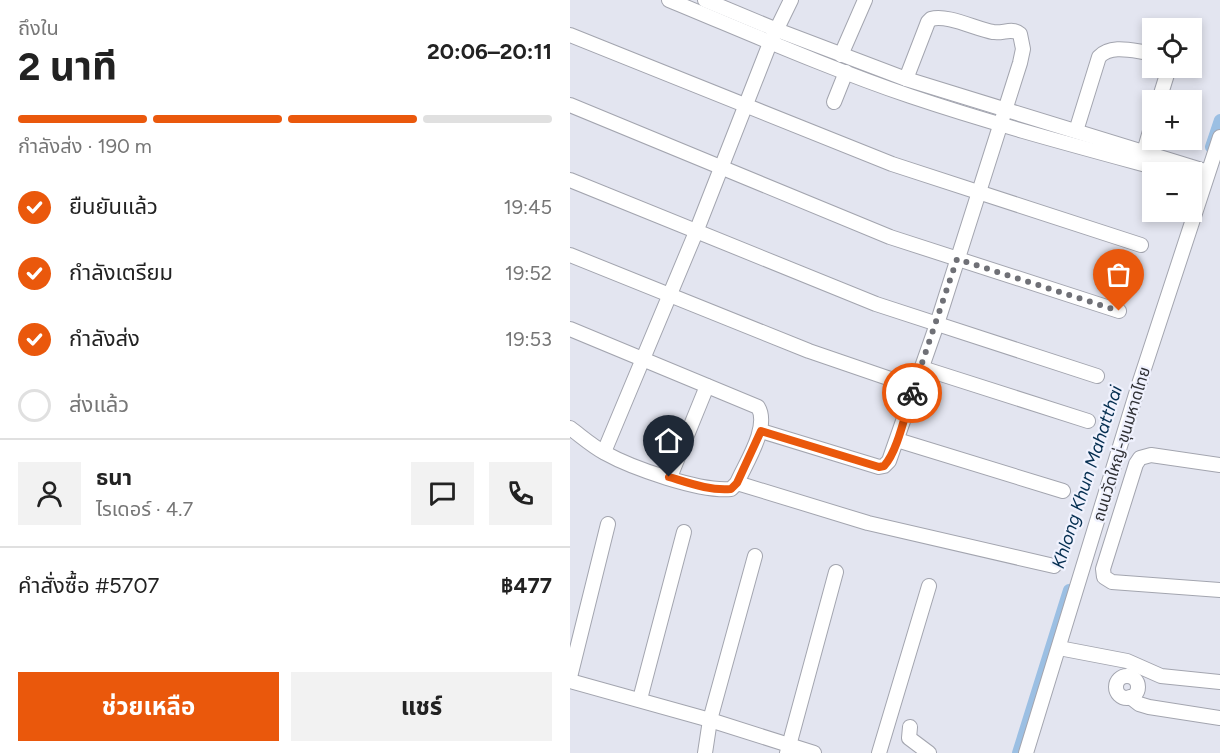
<!DOCTYPE html>
<html lang="th">
<head>
<meta charset="utf-8">
<style>
  body { margin:0; font-family:Figtree,"Noto Sans Thai",sans-serif; background:#f2f2f2; color:#222; height:100vh; display:flex; flex-direction:column; font-size:22px; white-space:nowrap }
  * { box-sizing:border-box; margin:0 }
  p { font-size:20px; color:#767676 }
  .icon { flex:none; width:33px; height:33px; fill:none; stroke:currentColor; stroke-width:2; stroke-linecap:round; stroke-linejoin:round }
  .map { position:relative; flex:1; overflow:hidden }
  .details { display:flex; flex-direction:column; background:#fff; width:570px }
  .details>* { flex:none }
  .fabs { position:absolute; left:572px; top:18px; display:grid; gap:12px }
  .fabs a { display:grid; place-items:center; width:60px; height:60px; border-radius:0px; background:#fff; box-shadow:0 3px 9px #0003; font-size:30px }
  .pin { position:absolute; display:grid; place-items:center; width:51px; height:51px; color:#fff; margin:-62px -26px; border-radius:50% 50% 50% 0; rotate:-45deg; box-shadow:0 0 6px #0007 }
  .pin .icon { rotate:45deg }
  .courier { position:absolute; display:grid; place-items:center; width:60px; height:60px; margin:-30px; border:4px solid #ea580c; border-radius:50%; background:#fff; color:#222; box-shadow:0 2px 8px #0007 }
  .summary em { font-style:normal; font-weight:700 }
  .summary div { display:flex; flex-direction:column-reverse }
  .summary { display:flex; align-items:center; justify-content:space-between; height:102px; padding:0 18px }
  h1 { font-size:39px; font-weight:700; line-height:45px }
  .bar { display:grid; grid-template-columns:repeat(4,1fr); gap:9px 6px; align-content:center; height:72px; padding:0 18px }
  .bar i { height:8px; border-radius:4px; background:#e0e0e0 }
  .bar .selected { background:#ea580c }
  .bar p { grid-column:span 4 }
  .line { display:flex; align-items:center; gap:15px; padding:0 18px; border-top:2px solid #e0e0e0 }
  .line div { flex:1 }
  .round { display:grid; place-items:center; flex:none; width:63px; height:63px; border-radius:0px; background:#f2f2f2 }
  ol { padding:0 18px; list-style:none }
  li { display:flex; align-items:center; gap:18px; height:66px }
  li p { margin-inline-start:auto }
  li .icon { padding:6px; border-radius:50%; background:#ea580c; color:#fff; stroke-width:4 }
  li:last-child { color:#767676 }
  li i { width:33px; height:33px; border:3px solid #e0e0e0; border-radius:50% }
  .action { display:flex; gap:12px; margin-top:auto; padding:12px 18px }
  .action a { flex:1; height:69px; border-radius:0px; background:#ea580c; color:#fff; font-size:24px; font-weight:700; line-height:69px; text-align:center }
  .action a+a { background:#f2f2f2; color:#222 }
  main { display:flex; flex:1; min-height:0 }
  .map>svg:first-child { display:block }
</style>
</head>
<body>
<main>
<section class="details">
<div class="summary"><div><h1>2 นาที</h1><p>ถึงใน</p></div><em>20:06–20:11</em></div>
<div class="bar"><i class="selected"></i><i class="selected"></i><i class="selected"></i><i></i><p>กำลังส่ง · 190 m</p></div>
<ol>
<li><svg class="icon" aria-label="check" viewBox="0 0 24 24"><path d="M5 12l5 5 9-10"/></svg>ยืนยันแล้ว<p>19:45</p></li>
<li><svg class="icon" aria-label="check" viewBox="0 0 24 24"><path d="M5 12l5 5 9-10"/></svg>กำลังเตรียม<p>19:52</p></li>
<li><svg class="icon" aria-label="check" viewBox="0 0 24 24"><path d="M5 12l5 5 9-10"/></svg>กำลังส่ง<p>19:53</p></li>
<li><i></i>ส่งแล้ว</li>
</ol>
<div class="line" style="height:108px"><a class="round"><svg class="icon" aria-label="person" viewBox="0 0 24 24"><circle cx="12" cy="8" r="4"/><path d="M4 21q1-7 8-7t8 7"/></svg></a><div><b>ธนา</b><p>ไรเดอร์ · 4.7</p></div><a class="round"><svg class="icon" aria-label="chat" viewBox="0 0 24 24"><path d="M4 5h16v11H9l-5 4z"/></svg></a><a class="round"><svg class="icon" aria-label="phone" viewBox="0 0 24 24"><path d="M5 4h4l2 5-3 2q2 4 5 5l2-3 5 2v4C11 20 4 13 5 4z"/></svg></a></div>
<div class="line" style="height:78px"><div>คำสั่งซื้อ #5707</div><b>฿477</b></div>
<div class="action"><a>ช่วยเหลือ</a><a>แชร์</a></div>
</section>
<div class="map">
<svg width="650" height="753" viewBox="0 0 650 753">
  <rect width="100%" height="100%" fill="#e3e5f0"/>
  <g fill="none" stroke-linecap="round" stroke-linejoin="round">
    <g stroke="#9bbfe3" stroke-width="12">
      <polyline points="641,147 650,120"/>
      <polyline points="448,753 499,590"/>
    </g>
    <g stroke="#a3a5af" stroke-width="16">
      <g id="minor">
        <path d="M99,0c80,33 159,68 241,96 86,29 174,52 262,76"/>
        <polyline points="135,0 207,30 336,79 638,172"/>
        <polyline points="0,35 322,164 571,245"/>
        <polyline points="271,55 295,0"/>
        <polyline points="589,100 599,68"/>
        <polyline points="264,102 276,72"/>
        <polyline points="0,105 320,237 549,311"/>
        <path d="M506,131l23,-74c13,-14 37,-5 53,-4"/>
        <polyline points="572,159 582,124"/>
        <polyline points="0,180 306,304 527,376"/>
        <polyline points="0,255 239,351 344,387"/>
        <path d="M0,329l188,78c12,20 -13,57 -21,76l-6,6c-31,3 -99,-21 -126,-36 -13,-7 -24,-17 -35,-25"/>
        <polyline points="352,368 518,421"/>
        <path d="M191,431l118,36 5,-1 5,-5 48,-137 83,-261 3,-14 -3,-15c-8,-7 -17,0 -27,-2 -17,-3 -46,-18 -62,-13l-3,3 -22,57"/>
        <polyline points="327,440 493,491"/>
        <polyline points="34,452 126,232 200,43 221,0"/>
        <polyline points="650,465 581,455 570,458 566,464 533,569 534,577 542,582 650,590"/>
        <polyline points="100,477 137,386"/>
        <polyline points="167,483 298,523 484,566"/>
        <polyline points="489,648 557,661 591,676 650,682"/>
        <circle cx="557" cy="687" r="11"/>
        <polyline points="0,677 38,524"/>
        <polyline points="0,681 140,720 244,753"/>
        <polyline points="560,697 569,704 579,707 650,718"/>
        <polyline points="70,699 114,532"/>
        <polyline points="340,727 339,738 359,753"/>
        <polyline points="135,753 140,720 185,556"/>
        <polyline points="217,753 266,572"/>
        <polyline points="309,753 359,586"/>
        <polyline points="456,753 570,381 650,137"/>
      </g>
    </g>
    <use href="#minor" stroke="#fff" stroke-width="14"/>
  </g>
  <g fill="none" stroke-linecap="round" stroke-linejoin="round">
    <polyline stroke="#6f7076" stroke-width="6" stroke-dasharray="0 10.8" points="342,393 387,259 549,311"/>
    <path stroke="#ea580c" stroke-width="8" d="M99,477c20,6 41,14 62,12l6,-6 24,-52 118,36 5,-1c14,-15 21,-53 28,-73"/>
  </g>
  <g text-anchor="middle" stroke-width="4.5" stroke-linejoin="round" paint-order="stroke">
    <g font-size="16" fill="#303135" stroke="#f0f2fe">
      <text transform="translate(551 444) rotate(-73)" y="6">ถนนวัดใหญ่-ขุนมหาดไทย</text>
    </g>
    <g font-size="18" font-style="italic" fill="#042e50" stroke="#f0f2fe">
      <text transform="translate(517 477) rotate(-72)" y="6">Khlong Khun Mahatthai</text>
    </g>
  </g>
</svg>
<div class="fabs">
<a><svg class="icon" aria-label="locate" viewBox="0 0 24 24"><circle cx="12" cy="12" r="6"/><path d="M12 2v4M12 18v4M2 12h4M18 12h4"/></svg></a>
<a>+</a>
<a>−</a>
</div>
<div class="pin" style="left:549px;top:311px;background:#ea580c"><svg class="icon" aria-label="bag" viewBox="0 0 24 24"><path d="M5 8h14l-1 12H6zM9 8a3 3 0 0 1 6 0"/></svg></div>
<div class="pin" style="left:99px;top:477px;background:#1f2937"><svg class="icon" aria-label="home" viewBox="0 0 24 24"><path d="M3 11l9-7 9 7M6 9v11h12V9"/></svg></div>
<div class="courier" style="left:342px;top:393px"><svg class="icon" aria-label="bike" viewBox="0 0 24 24"><circle cx="6" cy="16" r="4"/><circle cx="18" cy="16" r="4"/><path d="M6 16l4-8h5l3 8M10 8l3 8H6M13 5h3"/></svg></div>
</div>
</main>
</body>
</html>
